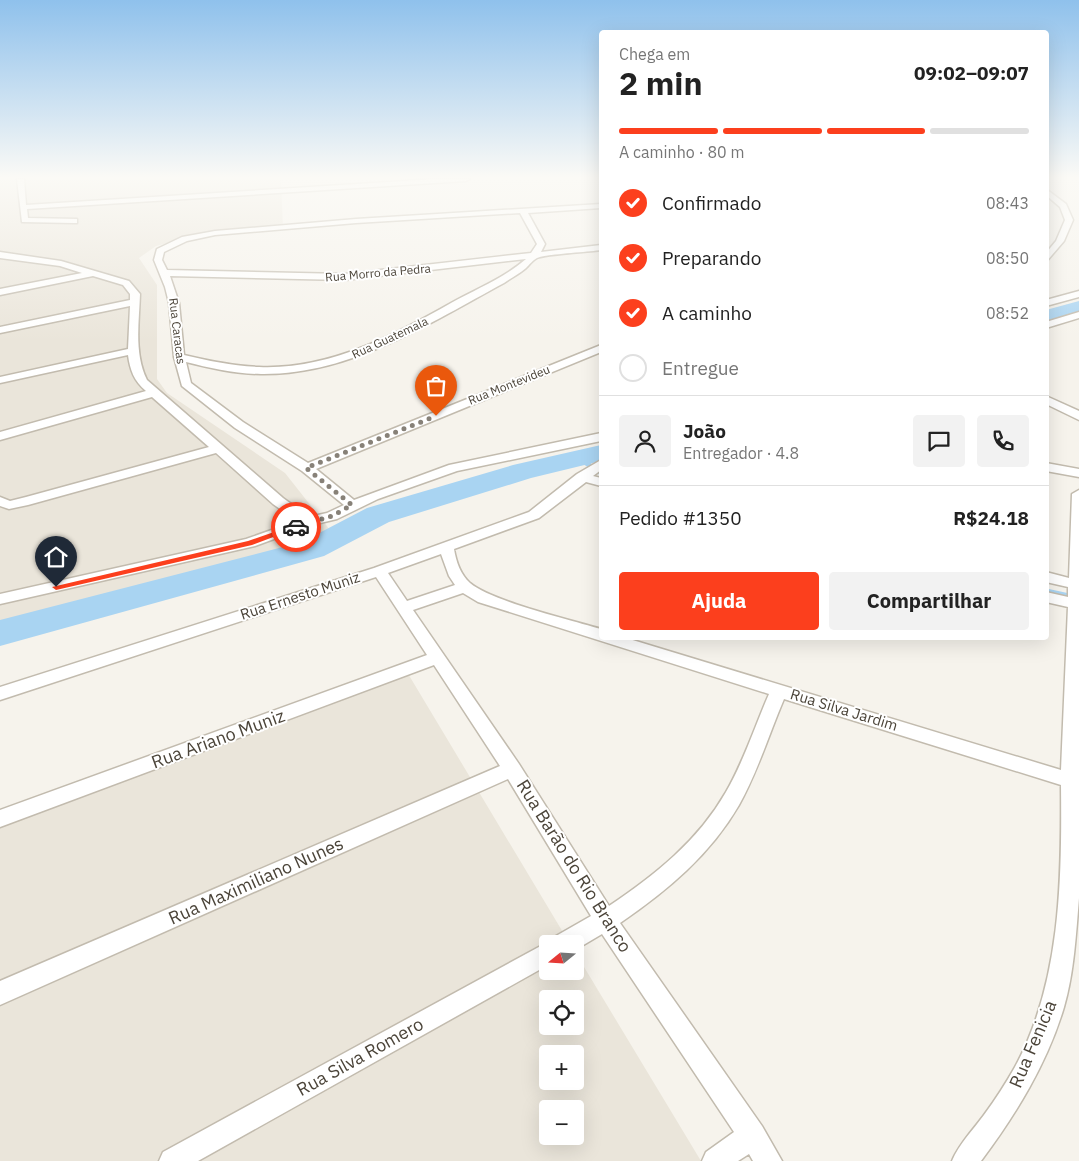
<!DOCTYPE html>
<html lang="pt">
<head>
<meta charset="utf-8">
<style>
  body { margin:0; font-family:"IBM Plex Sans",sans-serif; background:#f2f2f2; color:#222; height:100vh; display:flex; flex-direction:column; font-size:19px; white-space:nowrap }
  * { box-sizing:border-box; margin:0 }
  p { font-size:16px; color:#767676 }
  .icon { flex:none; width:28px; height:28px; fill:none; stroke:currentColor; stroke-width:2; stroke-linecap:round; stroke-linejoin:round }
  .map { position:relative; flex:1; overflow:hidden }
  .sheet { position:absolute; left:599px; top:30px; width:450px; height:610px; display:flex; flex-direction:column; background:#fff; border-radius:5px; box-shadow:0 5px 20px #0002 }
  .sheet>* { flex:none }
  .needle { width:32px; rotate:252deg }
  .buttons { position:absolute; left:539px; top:935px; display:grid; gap:10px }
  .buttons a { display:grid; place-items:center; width:45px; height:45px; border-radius:5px; background:#fff; box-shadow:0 5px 20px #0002; font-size:25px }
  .pin { position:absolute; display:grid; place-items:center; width:42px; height:42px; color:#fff; margin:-51px -21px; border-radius:50% 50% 50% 0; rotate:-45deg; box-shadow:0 0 5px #0007 }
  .pin .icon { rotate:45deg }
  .courier { position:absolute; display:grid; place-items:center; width:50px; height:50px; margin:-25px; border:4px solid #fc3f1d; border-radius:50%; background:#fff; color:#222; box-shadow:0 1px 6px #0007 }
  .overview em { font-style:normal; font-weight:800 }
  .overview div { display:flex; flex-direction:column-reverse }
  .overview { display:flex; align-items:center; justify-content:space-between; height:85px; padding:0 20px }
  h1 { font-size:32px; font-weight:800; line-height:38px }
  .bar { display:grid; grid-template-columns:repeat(4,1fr); gap:8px 5px; align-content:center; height:60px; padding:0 20px }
  .bar i { height:6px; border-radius:4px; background:#e0e0e0 }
  .bar .current { background:#fc3f1d }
  .bar p { grid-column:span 4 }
  .line { display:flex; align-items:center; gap:12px; padding:0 20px; border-top:1px solid #e0e0e0 }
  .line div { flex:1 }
  .round { display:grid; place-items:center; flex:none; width:52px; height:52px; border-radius:5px; background:#f2f2f2 }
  ol { padding:0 20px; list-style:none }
  li { display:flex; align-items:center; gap:15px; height:55px }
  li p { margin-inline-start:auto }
  li .icon { padding:5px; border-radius:50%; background:#fc3f1d; color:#fff; stroke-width:4 }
  li:last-child { color:#767676 }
  li i { width:28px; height:28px; border:2px solid #e0e0e0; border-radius:50% }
  .action { display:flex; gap:10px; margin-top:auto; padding:10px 20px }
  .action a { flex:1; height:58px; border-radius:5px; background:#fc3f1d; color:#fff; font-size:20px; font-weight:800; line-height:58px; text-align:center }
  .action a+a { background:#f2f2f2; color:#222 }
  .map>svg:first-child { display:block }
</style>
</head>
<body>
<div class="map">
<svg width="1079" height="1161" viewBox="0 0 1079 1161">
  <rect width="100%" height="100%" fill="#f6f3ec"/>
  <g fill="#eae5da" fill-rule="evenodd">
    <polygon points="0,179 281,179 283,230 191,237 156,246 139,258 157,285 157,379 167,393 285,473 334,535 0,636"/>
    <path d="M407,672l163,272h-22v27h27v-19l126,209h-701v-335zM548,999h27v27h-27zM548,1054h27v27h-27zM548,1109h27v27h-27z"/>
  </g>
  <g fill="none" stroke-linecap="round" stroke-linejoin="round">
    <g stroke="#a9d4f2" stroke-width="5">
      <polyline points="580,459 601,473"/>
      <polyline points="1046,591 1079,598"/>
    </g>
    <g fill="#a9d4f2" fill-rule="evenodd">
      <polygon points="1079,301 1079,314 1046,324 1046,310"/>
      <polygon points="601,445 601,461 531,478 389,522 324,556 0,646 0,620 302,542 367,508 513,465"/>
    </g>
    <g stroke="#c2bbae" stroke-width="3">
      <g id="street">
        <polygon points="17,179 24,179 26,205 436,179 470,179 466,181 27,209 28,218 77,219 77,223 74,223 22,222"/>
        <polygon points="1046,189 1066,204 1073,220 1064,241 1046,262 1046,253 1056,241 1065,220 1060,207 1046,195"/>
        <path d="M601,204v4l-73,5 17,31 -4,8 60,-7v5c-12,2 -55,4 -64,8 -4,2 -8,7 -11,10 -7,6 -15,10 -22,15 -76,41 -154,92 -243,91 -26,0 -51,-6 -75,-12l5,21 52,39 65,41 293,-118v7l-285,117 38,31 95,-35 152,-32v8l-144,30 -79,28 -41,20 -25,6 -57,21 -255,58v-10l246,-55 51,-18 -24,-17 -57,-51 -188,52 -19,4 -9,-3v-9l10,4 16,-4 183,-50 -57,-50 -152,43v-8l146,-41c-12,-10 -16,-21 -18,-36l-128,28v-6l128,-28 2,-43 -130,27v-6l130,-27v-6l-7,-9 -30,-9 -93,19v-6l82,-16 -22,-7 -60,-8v-6l61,9 68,20 11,13c-1,29 -6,60 7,86l136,118 26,19 18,-4 17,-8 -42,-34 -67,-43 -53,-42 -8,-29 -5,-54 -4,-16 -11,-27 3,-11 25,-12 33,-6 141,-12zM520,213l17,31 -6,9 -186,21 -178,-4 -5,-10 2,-8 23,-11 28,-6 141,-12zM526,259c-22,19 -50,30 -75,44 -58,33 -123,67 -192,64 -26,-1 -50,-6 -75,-12l-5,-52 -9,-27 175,4z"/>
        <polygon points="1079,291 1079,297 1046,306 1046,300"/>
        <polygon points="1079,312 1079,318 1046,328 1046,322"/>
        <polygon points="1046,396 1079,411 1079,420 1046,404"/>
        <path d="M601,460v10l-8,6 8,2v8l-15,-4 -47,36 -85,31c2,12 6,25 16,34 21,18 101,37 131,46v9h25l435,132 7,-163 -22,-5v-10l22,5v-10l-22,-5v-10l23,6 3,-84 7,-4v408c-3,36 -5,75 -15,109 -17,57 -48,107 -83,154h-29c7,-17 21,-31 32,-46 11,-15 22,-32 31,-48 46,-85 47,-188 46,-282l-277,-86c-15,35 -26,72 -45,106 -29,50 -72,86 -119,118l142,203 20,35h-29l-4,-7 -11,7h-36l4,-9 28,-20 -132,-198 -27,16v-6h-22l3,-8 35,-20 -83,-137 -508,226v-24l500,-215 -66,-101 -434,162v-17l427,-155 -51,-78 -376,123v-13l374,-119 155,-56 48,-38zM441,554l8,22 6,9 -48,16 -19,-28zM463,593l15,9 291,92c-14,32 -25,67 -43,98 -28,49 -71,83 -117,114l-90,-142 -106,-154z"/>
        <polygon points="1046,463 1079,469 1079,477 1046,471"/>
        <polygon points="548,942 552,944 548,944 548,965 198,1161 159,1161 163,1152"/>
      </g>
    </g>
    <use href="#street" fill="#fff" fill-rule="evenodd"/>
  </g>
  <linearGradient id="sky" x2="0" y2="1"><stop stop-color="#8fc1ec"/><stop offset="0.52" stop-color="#fbfaf6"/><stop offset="1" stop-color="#fbfaf6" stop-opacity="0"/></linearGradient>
  <rect width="1079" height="341" fill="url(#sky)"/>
  <polygon fill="#fc3f1d" points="294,525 300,527 252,545 56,590 52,587 248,541"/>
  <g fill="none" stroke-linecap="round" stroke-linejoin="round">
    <polyline stroke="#878178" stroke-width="5" stroke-dasharray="0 9" points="296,527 332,516 352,505 306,468 436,416"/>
  </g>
  <g text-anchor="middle" stroke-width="4" stroke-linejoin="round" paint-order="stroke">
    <g font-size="12" fill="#4b4439" stroke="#fff">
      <text transform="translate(378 273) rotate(-5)" y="4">Rua Morro da Pedra</text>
      <text transform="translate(177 331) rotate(83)" y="4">Rua Caracas</text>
      <text transform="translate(390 338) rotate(-25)" y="4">Rua Guatemala</text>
      <text transform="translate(509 385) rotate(-22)" y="4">Rua Montevideu</text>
    </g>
    <g font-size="15" fill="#4b4439" stroke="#fff">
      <text transform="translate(300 596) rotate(-18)" y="5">Rua Ernesto Muniz</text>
      <text transform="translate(844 710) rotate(17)" y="5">Rua Silva Jardim</text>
    </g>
    <g font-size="18" fill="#4b4439" stroke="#fff">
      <text transform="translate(218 739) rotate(-20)" y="6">Rua Ariano Muniz</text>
      <text transform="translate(574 866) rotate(58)" y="6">Rua Barão do Rio Branco</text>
      <text transform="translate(256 881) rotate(-24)" y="6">Rua Maximiliano Nunes</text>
      <text transform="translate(1033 1044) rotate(-67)" y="6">Rua Fenicia</text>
      <text transform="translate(360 1057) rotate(-29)" y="6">Rua Silva Romero</text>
    </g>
  </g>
</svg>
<div class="buttons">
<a><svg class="needle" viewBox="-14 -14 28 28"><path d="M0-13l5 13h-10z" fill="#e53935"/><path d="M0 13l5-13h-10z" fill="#767676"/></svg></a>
<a><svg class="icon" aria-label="locate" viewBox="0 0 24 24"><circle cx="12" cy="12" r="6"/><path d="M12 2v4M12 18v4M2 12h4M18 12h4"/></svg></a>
<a>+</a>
<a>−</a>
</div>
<div class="pin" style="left:436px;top:416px;background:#ea580c"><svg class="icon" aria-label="bag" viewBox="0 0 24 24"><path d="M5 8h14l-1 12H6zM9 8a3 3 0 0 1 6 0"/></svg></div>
<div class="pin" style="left:56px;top:587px;background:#1f2937"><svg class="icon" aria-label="home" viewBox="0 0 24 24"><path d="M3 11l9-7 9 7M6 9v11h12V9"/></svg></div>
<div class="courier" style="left:296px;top:527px"><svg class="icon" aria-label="car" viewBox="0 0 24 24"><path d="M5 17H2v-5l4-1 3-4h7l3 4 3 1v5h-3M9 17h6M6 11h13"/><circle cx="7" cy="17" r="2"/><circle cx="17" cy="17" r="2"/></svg></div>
<section class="sheet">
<div class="overview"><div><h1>2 min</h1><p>Chega em</p></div><em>09:02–09:07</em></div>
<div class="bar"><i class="current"></i><i class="current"></i><i class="current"></i><i></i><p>A caminho · 80 m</p></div>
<ol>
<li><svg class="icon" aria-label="check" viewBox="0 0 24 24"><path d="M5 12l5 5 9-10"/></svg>Confirmado<p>08:43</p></li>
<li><svg class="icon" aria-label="check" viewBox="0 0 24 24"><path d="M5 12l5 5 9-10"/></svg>Preparando<p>08:50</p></li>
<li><svg class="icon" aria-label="check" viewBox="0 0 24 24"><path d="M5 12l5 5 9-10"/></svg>A caminho<p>08:52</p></li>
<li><i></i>Entregue</li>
</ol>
<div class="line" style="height:90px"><a class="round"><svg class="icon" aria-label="person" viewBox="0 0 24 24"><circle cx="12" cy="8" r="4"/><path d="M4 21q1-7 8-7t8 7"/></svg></a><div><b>João</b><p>Entregador · 4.8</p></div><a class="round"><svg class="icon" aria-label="chat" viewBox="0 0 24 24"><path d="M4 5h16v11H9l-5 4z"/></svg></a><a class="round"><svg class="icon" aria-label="phone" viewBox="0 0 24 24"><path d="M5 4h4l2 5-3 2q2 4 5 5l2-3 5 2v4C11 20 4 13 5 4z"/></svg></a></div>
<div class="line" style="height:65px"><div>Pedido #1350</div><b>R$24.18</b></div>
<div class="action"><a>Ajuda</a><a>Compartilhar</a></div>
</section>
</div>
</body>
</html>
